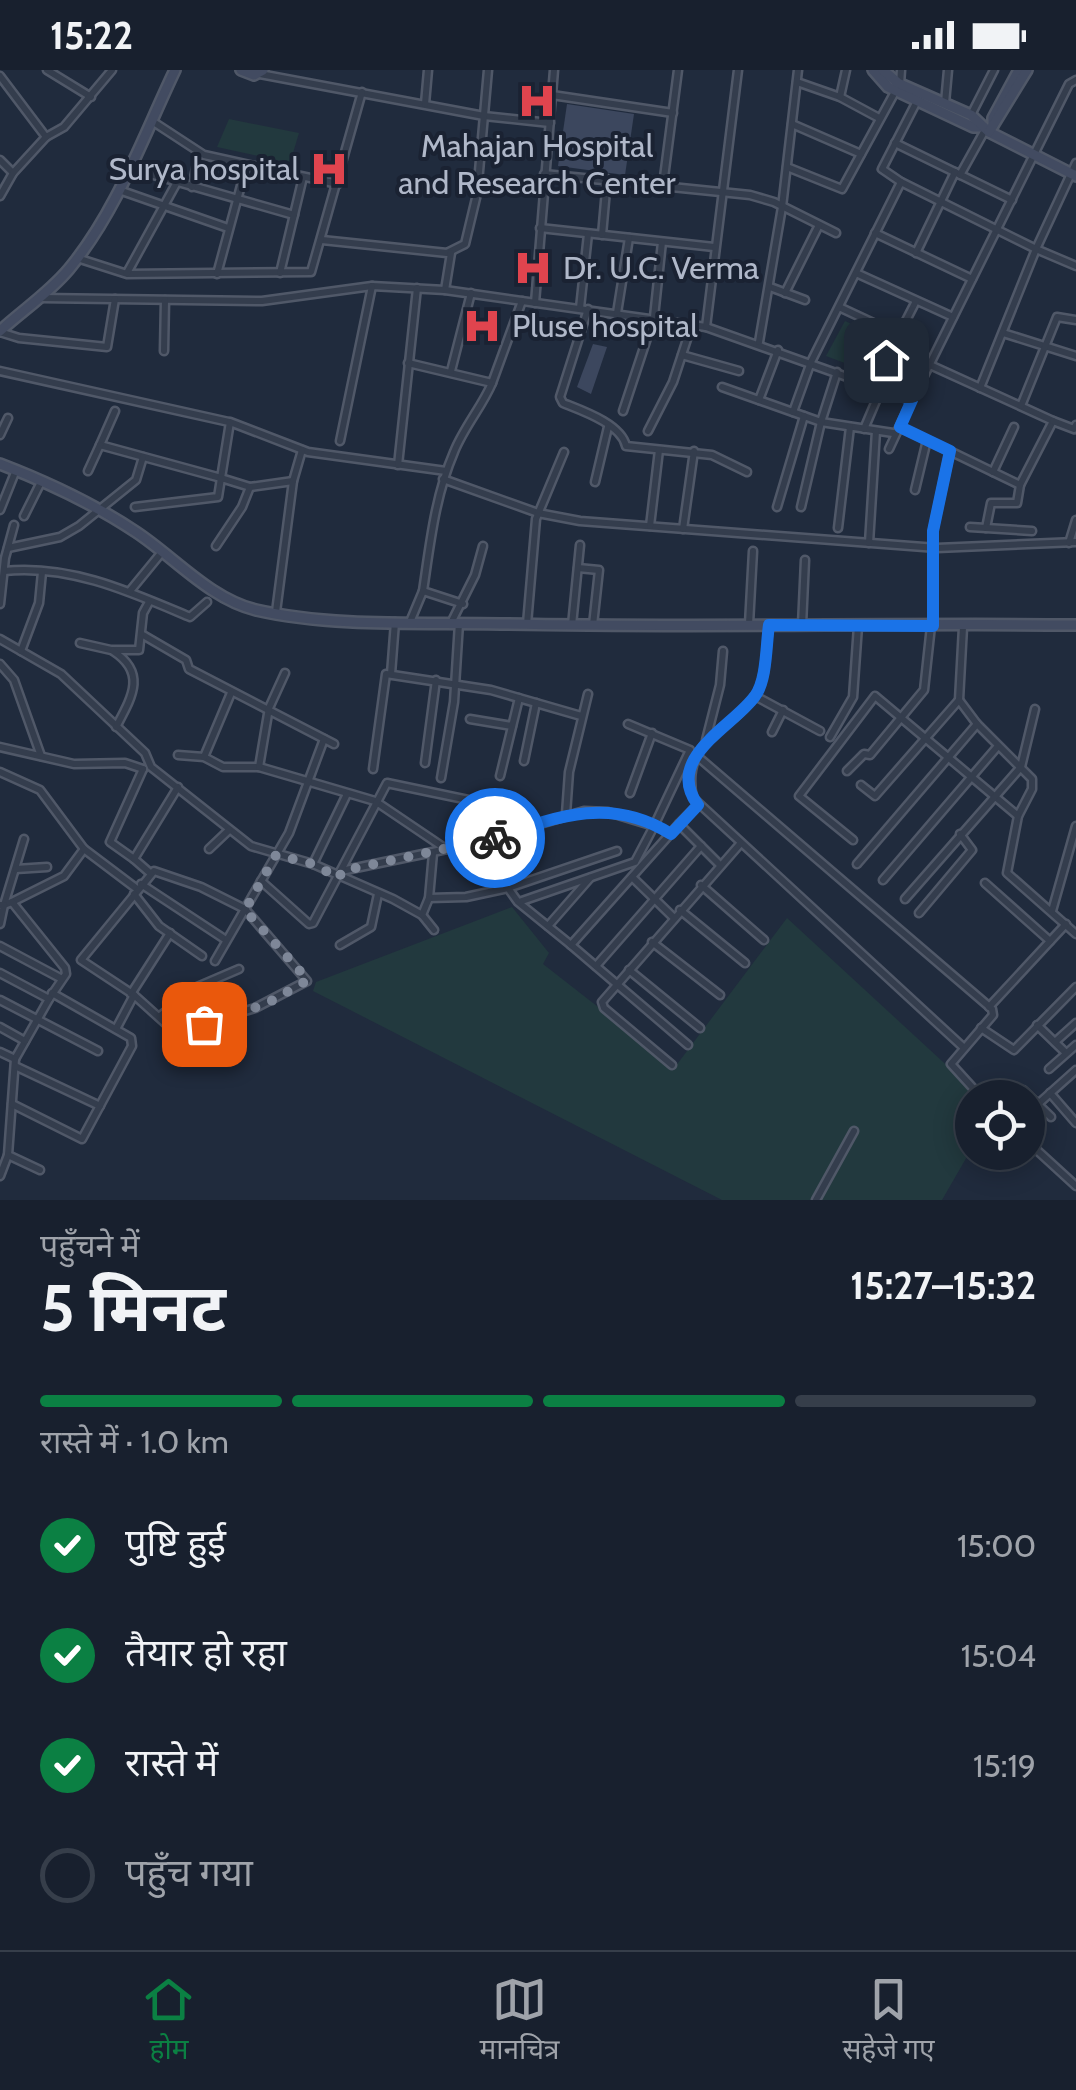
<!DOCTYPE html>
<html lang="hi">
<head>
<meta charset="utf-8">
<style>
  body { margin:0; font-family:Cabin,"Noto Sans Devanagari",sans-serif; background:#252d3a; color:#f1f3f6; height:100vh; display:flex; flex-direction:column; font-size:38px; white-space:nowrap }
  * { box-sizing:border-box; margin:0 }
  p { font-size:32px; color:#9fa3aa }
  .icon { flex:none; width:55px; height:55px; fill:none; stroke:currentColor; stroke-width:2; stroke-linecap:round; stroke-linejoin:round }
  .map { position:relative; height:1130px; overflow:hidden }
  .sheet { display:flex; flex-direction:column; background:#18202e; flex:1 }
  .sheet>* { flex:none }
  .tools { position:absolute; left:955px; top:1010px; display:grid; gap:20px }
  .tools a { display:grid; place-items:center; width:90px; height:90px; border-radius:50%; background:#18202e; box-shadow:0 5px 25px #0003,0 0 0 2px #363e4a; font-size:50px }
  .pin { position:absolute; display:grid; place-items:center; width:85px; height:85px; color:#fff; margin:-42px; border-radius:20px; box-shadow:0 5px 15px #0006 }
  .courier { position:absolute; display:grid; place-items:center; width:100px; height:100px; margin:-50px; border:8px solid #1a73e8; border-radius:50%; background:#fff; color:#222; box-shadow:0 2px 12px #0007 }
  .head em { font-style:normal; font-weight:700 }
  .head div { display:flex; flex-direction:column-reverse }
  .head { display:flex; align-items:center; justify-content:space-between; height:170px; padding:0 40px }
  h1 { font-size:65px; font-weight:700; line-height:75px }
  .bar { display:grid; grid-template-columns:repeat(4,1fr); gap:15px 10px; align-content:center; height:120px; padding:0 40px }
  .bar i { height:12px; border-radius:8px; background:#363e4a }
  .bar .current { background:#0b8043 }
  .bar p { grid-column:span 4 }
  ol { padding:0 40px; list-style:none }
  li { display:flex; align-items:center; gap:30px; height:110px }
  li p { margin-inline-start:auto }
  li .icon { padding:10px; border-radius:50%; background:#0b8043; color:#fff; stroke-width:4 }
  li:last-child { color:#9fa3aa }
  li i { width:55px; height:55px; border:5px solid #363e4a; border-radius:50% }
  .status { display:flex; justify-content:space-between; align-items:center; height:70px; padding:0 50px; background:#18202e; direction:ltr }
  .status svg { height:28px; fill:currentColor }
  .menu { display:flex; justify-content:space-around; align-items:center; height:140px; border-top:2px solid #363e4a; background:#18202e; font-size:28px; color:#9fa3aa }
  .menu a { display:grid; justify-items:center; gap:5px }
  .menu .current { color:#0b8043 }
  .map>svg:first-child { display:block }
</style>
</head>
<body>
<div class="status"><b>15:22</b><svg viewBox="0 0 49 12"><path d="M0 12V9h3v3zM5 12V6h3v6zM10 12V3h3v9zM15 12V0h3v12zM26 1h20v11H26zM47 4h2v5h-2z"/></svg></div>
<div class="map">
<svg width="1076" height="1130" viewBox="0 0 1076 1130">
  <rect width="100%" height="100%" fill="#202b3d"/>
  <g fill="#22393e">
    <polygon points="229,49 299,63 290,93 217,77"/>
    <polygon points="845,251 884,269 869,302 826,286"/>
    <polygon points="512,837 549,883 543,894 675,997 787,848 981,1027 972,1028 972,1078 942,1130 722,1130 313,921 316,912"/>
  </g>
  <g fill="#3c475e">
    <polygon points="567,34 634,44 625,105 558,96"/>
    <polygon points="593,274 607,277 591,324 577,317"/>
  </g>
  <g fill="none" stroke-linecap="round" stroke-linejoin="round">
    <g stroke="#505868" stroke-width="11">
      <g id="street">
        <polyline points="47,0 91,27"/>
        <polyline points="260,4 484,46 550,53"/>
        <polyline points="0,6 46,67"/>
        <polyline points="797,12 840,27 879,48"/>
        <polyline points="900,14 901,0"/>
        <polyline points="552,25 673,43"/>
        <polyline points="840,27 846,0"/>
        <polyline points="945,33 948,0"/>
        <polyline points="425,34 428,0"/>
        <polyline points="971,45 994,0"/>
        <polyline points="152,51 204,85 338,114"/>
        <polyline points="792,54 861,84"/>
        <polyline points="895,73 1012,130"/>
        <polyline points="0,90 13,103"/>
        <polyline points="1076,93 1036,179 1076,196"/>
        <polyline points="787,97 842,119 896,20"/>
        <polyline points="129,98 294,145"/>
        <polyline points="544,104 750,125 774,132 836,163"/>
        <polyline points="960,105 985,60"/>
        <polyline points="901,112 882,99 917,31"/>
        <polyline points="663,115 678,0"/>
        <polyline points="192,117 199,84"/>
        <polyline points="119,120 228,158"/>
        <polyline points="0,126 13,103 46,67 64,57 112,0"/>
        <polyline points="540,158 714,177"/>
        <polyline points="875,163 972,209"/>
        <polyline points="602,165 607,109"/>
        <polyline points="322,170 447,183 465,174 477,124 488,0"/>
        <polyline points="916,183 955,102"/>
        <polyline points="77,188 127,204 311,202 362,22"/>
        <polyline points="127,203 177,112"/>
        <polyline points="280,203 303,107"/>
        <polyline points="856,203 953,247"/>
        <polyline points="217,204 246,97"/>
        <polyline points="770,217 805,230"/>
        <polyline points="445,220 451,183"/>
        <polyline points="785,223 819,155"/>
        <polyline points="41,228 262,231 372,216 445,220 706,257 912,330 1069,14 1076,10"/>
        <polyline points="535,233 554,0"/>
        <polyline points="839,237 899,265"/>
        <polyline points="580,238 588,164"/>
        <path d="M588,239l-28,88 3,6c20,8 58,21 63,43l86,9 35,17"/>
        <polyline points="617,243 629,168"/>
        <polyline points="706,257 738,0"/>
        <polyline points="0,262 19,268 107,277 115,229"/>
        <polyline points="1003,263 1076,286"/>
        <polyline points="759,272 782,137 798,0"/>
        <polyline points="164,281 165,230"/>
        <polyline points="682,285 739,301"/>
        <polyline points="408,293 492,313 522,231"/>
        <polyline points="930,295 1053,351 1020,415 1017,433 991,433 986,458"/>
        <polyline points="0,301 229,352"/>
        <polyline points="451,301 471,223"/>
        <polyline points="873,315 916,231"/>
        <polyline points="722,317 821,352 893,363"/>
        <polyline points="759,330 778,280"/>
        <polyline points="1021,336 1057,247 1076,250"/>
        <polyline points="115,341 100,375 221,408 230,352 308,382 446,401"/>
        <polyline points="623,341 654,247 662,172"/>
        <polyline points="793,342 811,292 901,112 1036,179 980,318"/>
        <polyline points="1053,351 1074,359 1076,355"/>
        <polyline points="900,357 1020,415"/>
        <polyline points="864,359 881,319"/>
        <polyline points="648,361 673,312 692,254"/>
        <polyline points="0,365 8,348"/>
        <polyline points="340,371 372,216"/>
        <polyline points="889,379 912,330"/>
        <polyline points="398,395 417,218"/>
        <polyline points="88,401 100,375"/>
        <polyline points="993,402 1014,357"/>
        <polyline points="443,409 538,443 580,451 937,478 1076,472"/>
        <polyline points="595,412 608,357"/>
        <polyline points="915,420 927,370"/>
        <polyline points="135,437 218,427 221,408 250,417 293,411"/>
        <polyline points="777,437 804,346"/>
        <polyline points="801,437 821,352 837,302"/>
        <polyline points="0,440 16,400"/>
        <polyline points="24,446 41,412"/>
        <polyline points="650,456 659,380"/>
        <polyline points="970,457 1032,461"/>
        <polyline points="838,458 850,357"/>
        <polyline points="683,459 694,381"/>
        <polyline points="869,473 876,361"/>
        <polyline points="1069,473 1076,450"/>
        <polyline points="216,476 242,437 250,417"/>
        <polyline points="8,478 60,467 79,456 136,410 143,387"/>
        <polyline points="578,498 599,500 593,555"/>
        <path d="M4,501c66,-7 127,21 186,46l17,-15"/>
        <polyline points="130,521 162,482"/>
        <path d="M423,521c7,-47 12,-95 31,-139 10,-25 29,-47 38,-69"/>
        <polyline points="0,534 5,488 14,455"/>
        <polyline points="276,542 293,411 302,380"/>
        <polyline points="410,552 423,521 463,534"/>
        <polyline points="451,553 475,505 483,476"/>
        <polyline points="527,554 536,449 564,382"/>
        <polyline points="749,554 753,481"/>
        <polyline points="572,555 580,475"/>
        <path d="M769,555c-3,20 -2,55 -14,71 -26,37 -74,43 -62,102l270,249"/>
        <polyline points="802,555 805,490"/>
        <polyline points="933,556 933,461 950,381"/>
        <polyline points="143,565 186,590 189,599 334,674"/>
        <polyline points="0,569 61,604 145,683 151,697 251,776 313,794 393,829 422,845 434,860"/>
        <polyline points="80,573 111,580 139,580 143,543 149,532"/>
        <polyline points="21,581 39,533 42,502"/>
        <path d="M113,581c34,22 19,46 3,76"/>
        <polyline points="0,594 14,610 41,686"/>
        <polyline points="391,604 395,552"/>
        <polyline points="755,626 820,661"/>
        <polyline points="959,630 963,557"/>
        <polyline points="470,649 512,656"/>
        <polyline points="772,662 783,640"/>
        <polyline points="830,667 853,627 858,556"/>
        <polyline points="706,670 720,615 723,581"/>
        <polyline points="0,677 74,694 125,693 143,699"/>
        <polyline points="178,685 204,687 223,697 259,697 375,731 446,779"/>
        <polyline points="697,686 992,939 993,945 951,994 982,1028"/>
        <polyline points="204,687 231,623"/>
        <polyline points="524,691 536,633"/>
        <polyline points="425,693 436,610"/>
        <polyline points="259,697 269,638 285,603"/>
        <polyline points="373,699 386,604 491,620 581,646"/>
        <polyline points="847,701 864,684 870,685 924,620 931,556"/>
        <polyline points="0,702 40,720 84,779 64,806 12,832"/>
        <polyline points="500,706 519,628"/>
        <polyline points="441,708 454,632 459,553"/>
        <polyline points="861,715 875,726 959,630 977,654 1032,709 1032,719 1018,746 1007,803 1076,864"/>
        <polyline points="630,723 652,663"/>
        <polyline points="566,744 569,702 588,624"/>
        <polyline points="679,754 698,735"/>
        <polyline points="493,768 508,818 617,781"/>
        <polyline points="24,769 4,835 12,832 65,898 66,904 49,929"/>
        <polyline points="853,770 799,726 875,626 1018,746"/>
        <polyline points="84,779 137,819"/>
        <polyline points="209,779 229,760"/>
        <polyline points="134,789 110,772 143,699"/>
        <polyline points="313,794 347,724"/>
        <polyline points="857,794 977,654"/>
        <polyline points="16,799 47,797"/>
        <polygon points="154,801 201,817 245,839 307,911 255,938 175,962 134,925 81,890"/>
        <polyline points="341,801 476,773 584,741 608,742 654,756 690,680 628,654"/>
        <polyline points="150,803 134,789 178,717"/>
        <polyline points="632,807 673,847"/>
        <polyline points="883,810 998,676"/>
        <polyline points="261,811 309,854 313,853 387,713 512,739 519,759"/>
        <polyline points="985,813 1050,871"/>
        <polyline points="141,814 226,870"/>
        <polyline points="701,815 764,870"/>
        <polyline points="134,824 159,856 202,886"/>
        <polyline points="429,828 466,827 508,818 518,832 571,875"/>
        <polyline points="905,829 1021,697 1035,639"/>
        <polyline points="519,832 635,792 654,756"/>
        <polyline points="680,840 745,893"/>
        <polyline points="1052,841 1076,756"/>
        <polyline points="919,843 972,780 960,764"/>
        <polyline points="422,845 429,828 433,783"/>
        <polyline points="0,854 4,835 0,835"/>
        <polyline points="548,856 590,808"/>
        <polyline points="652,872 720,925"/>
        <polyline points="340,875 371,857 378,824"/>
        <polyline points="0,876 62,909"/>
        <polyline points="215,891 289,763 324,669"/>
        <polyline points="596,896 701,776"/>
        <polyline points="629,900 700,958"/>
        <polyline points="0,903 49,929 15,989 0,982"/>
        <polyline points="131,924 170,863"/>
        <polyline points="0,930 98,981"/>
        <polyline points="989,937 1066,854"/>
        <polyline points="160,946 197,917 239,899"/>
        <polyline points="1037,955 1066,983"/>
        <polyline points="0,957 25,971"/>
        <polyline points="981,958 1014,980 1076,917"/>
        <polyline points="116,959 134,925"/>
        <polyline points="1055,972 1076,953"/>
        <polyline points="688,975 571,875 679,754 719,794"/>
        <polyline points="15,989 8,1085 40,1100"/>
        <polyline points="672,995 604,938 602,932 740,774"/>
        <polyline points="15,996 100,1036"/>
        <polyline points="1049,999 1076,975"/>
        <polyline points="1050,1023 1076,1053"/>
        <polyline points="1010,1028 1017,1020 1023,1020 1051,1047"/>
        <polyline points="12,1034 82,1069 132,976 131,968 52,923"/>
        <polyline points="1028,1043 1076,1000"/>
        <polyline points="1028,1072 1076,1116"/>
        <polyline points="0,1106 8,1085"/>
        <polyline points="816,1130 854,1061"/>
      </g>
    </g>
    <g stroke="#505868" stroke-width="14">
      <g id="secondary">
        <polyline points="241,0 254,5 263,0"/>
        <polyline points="873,0 888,17 973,57 981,57"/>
        <polyline points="883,0 898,13 971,45 989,62 1076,106"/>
        <polyline points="993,55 993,48 1019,0"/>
        <polyline points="989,62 1027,0"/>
        <path d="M0,261c23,-21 49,-38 69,-62 48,-58 74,-132 106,-199"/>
        <path d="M0,394c47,18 94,40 136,68 38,25 74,67 120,78 80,18 169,12 250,14 190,4 380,-1 570,1"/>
      </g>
    </g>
    <use href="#street" stroke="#343d4d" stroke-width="6"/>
    <use href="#secondary" stroke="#424b61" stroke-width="9"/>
  </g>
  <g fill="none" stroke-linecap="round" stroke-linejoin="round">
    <polyline stroke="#7e8798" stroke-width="10" stroke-dasharray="0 18" points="204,954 266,934 308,910 245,840 276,785 313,794 339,808 342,801 495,768"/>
    <path stroke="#1a73e8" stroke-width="12" d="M495,768c63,-22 116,-42 176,-4l27,-29c-35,-47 36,-79 57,-109 12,-16 11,-51 14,-71l164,1v-95l17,-80 -50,-24 12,-27 -39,-14 13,-26"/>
  </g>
  <defs>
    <g id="hospital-bare" transform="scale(3)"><path d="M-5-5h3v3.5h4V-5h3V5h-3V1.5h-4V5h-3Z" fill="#e0444e" stroke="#1a2232" stroke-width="2.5" paint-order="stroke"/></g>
  </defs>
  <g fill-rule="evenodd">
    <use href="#hospital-bare" x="537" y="31"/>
    <use href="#hospital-bare" x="329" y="99"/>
    <use href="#hospital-bare" x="533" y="198"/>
    <use href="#hospital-bare" x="482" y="256"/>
  </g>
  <g text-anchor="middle" stroke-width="8" stroke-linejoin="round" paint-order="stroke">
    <g font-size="32" fill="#b0b8c9" stroke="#1a2232" text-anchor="start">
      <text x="537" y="87" text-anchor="middle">Mahajan Hospital<tspan x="537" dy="37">and Research Center</tspan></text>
      <text x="299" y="110" text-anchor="end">Surya hospital</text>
      <text x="563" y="209">Dr. U.C. Verma</text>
      <text x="512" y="267">Pluse hospital</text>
    </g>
  </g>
</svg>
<div class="tools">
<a><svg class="icon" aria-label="locate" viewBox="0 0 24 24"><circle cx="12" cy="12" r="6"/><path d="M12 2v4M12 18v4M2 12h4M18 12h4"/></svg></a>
</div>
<div class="pin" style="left:204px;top:954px;background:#ea580c"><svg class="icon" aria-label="bag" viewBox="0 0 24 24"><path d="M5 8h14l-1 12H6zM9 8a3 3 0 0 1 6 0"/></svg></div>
<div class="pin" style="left:886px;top:290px;background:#1f2937"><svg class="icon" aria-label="home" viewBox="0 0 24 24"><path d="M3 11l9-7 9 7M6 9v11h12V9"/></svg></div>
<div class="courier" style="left:495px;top:768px"><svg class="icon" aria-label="bike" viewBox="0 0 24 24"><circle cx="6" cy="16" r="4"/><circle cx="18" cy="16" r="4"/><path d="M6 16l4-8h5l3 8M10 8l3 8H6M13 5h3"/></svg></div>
</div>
<section class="sheet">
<div class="head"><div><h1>5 मिनट</h1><p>पहुँचने में</p></div><em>15:27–15:32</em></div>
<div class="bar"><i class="current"></i><i class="current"></i><i class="current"></i><i></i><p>रास्ते में · 1.0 km</p></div>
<ol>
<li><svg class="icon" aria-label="check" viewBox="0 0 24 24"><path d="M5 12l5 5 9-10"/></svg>पुष्टि हुई<p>15:00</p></li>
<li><svg class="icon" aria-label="check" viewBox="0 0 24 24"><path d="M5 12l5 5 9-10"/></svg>तैयार हो रहा<p>15:04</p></li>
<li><svg class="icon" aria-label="check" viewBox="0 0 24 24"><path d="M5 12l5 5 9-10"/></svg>रास्ते में<p>15:19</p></li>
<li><i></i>पहुँच गया</li>
</ol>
</section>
<nav class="menu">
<a class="current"><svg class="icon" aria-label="home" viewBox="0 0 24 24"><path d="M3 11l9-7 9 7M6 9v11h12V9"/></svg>होम</a>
<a><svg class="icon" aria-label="map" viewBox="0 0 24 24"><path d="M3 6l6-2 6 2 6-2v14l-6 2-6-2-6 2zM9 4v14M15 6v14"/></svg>मानचित्र</a>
<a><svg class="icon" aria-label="saved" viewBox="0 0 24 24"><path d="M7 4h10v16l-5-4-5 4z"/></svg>सहेजे गए</a>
</nav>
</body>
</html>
